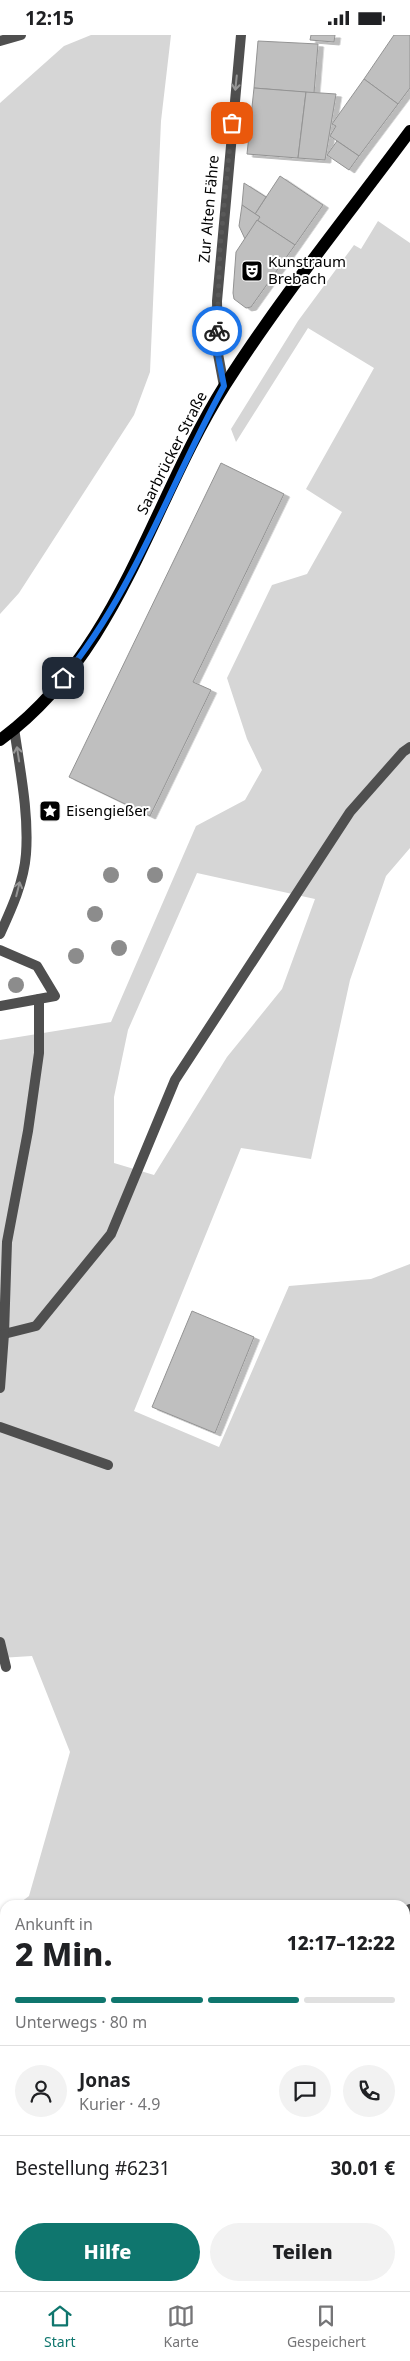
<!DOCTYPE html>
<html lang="de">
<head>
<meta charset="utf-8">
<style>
  body { margin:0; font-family:"Noto Sans",sans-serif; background:#f2f2f2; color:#202124; height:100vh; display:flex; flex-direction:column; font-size:19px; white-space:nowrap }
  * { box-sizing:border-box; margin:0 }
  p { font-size:16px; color:#757577 }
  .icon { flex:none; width:28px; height:28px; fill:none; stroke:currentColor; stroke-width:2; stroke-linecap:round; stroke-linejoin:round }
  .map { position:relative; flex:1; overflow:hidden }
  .side { position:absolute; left:0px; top:1865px; width:410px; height:391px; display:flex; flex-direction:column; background:#fff; border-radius:15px 15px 0 0; box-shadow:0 1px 4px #0004 }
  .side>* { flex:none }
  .pin { position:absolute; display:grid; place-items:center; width:42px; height:42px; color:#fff; margin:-21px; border-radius:10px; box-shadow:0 2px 8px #0006 }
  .courier { position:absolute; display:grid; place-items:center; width:50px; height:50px; margin:-25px; border:4px solid #1a73e8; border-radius:50%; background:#fff; color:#222; box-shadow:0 1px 6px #0007 }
  .head em { font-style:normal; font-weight:800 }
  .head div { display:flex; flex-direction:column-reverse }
  .head { display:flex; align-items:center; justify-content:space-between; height:85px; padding:0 15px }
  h1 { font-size:32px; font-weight:800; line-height:38px }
  .bar { display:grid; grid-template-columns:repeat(4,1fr); gap:8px 5px; align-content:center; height:60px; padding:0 15px }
  .bar i { height:6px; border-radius:4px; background:#e0e0e0 }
  .bar .selected { background:#0f766e }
  .bar p { grid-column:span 4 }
  .line { display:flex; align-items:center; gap:12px; padding:0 15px; border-top:1px solid #e0e0e0 }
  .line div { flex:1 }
  .round { display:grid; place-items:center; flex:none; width:52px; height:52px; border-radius:26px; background:#f2f2f2 }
  .cta { display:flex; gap:10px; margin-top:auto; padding:10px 15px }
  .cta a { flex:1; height:58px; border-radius:30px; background:#0f766e; color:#fff; font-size:20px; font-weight:800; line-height:58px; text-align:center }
  .cta a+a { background:#f2f2f2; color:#202124 }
  .status { display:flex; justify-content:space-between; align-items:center; height:35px; padding:0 25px; background:#fff; direction:ltr }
  .status svg { height:14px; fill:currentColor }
  .menu { display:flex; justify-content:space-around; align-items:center; height:70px; border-top:1px solid #e0e0e0; background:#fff; font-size:14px; color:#757577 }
  .menu a { display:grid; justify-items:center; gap:2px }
  .menu .selected { color:#0f766e }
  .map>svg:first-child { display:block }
</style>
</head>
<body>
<div class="status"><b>12:15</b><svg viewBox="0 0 49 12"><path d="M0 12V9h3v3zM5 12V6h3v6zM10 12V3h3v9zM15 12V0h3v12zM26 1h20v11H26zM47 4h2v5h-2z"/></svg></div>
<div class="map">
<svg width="410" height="2256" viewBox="0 0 410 2256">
  <defs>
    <filter id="shadow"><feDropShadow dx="5.5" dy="3" stdDeviation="0" flood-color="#0004"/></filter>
  </defs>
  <rect width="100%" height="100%" fill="#fff"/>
  <g fill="#d6d6d6" fill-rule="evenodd">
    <polygon points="91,0 171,0 161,86 150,337 134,380 19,558 0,579 0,68 64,11"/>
    <path d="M378,186l32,22v605l-24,28 -36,104 -39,179 -70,-11 -107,263 85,36 70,-161 82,-7 39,-15v1027h-187l2,-5h180v-381h-388l12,-9 41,-144 -38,-96 -32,2v-618l111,-18 85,-196 49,-26 17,-30 -15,-31 -20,-61 45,-93 35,-11 35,-62 -36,-23 68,-121 -66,-40 -72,114 -5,-13 67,-108 56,-76 7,4zM197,838l118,26 -33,90 -55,68 -73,118 -40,-12v-66l14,-67z"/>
    <polygon points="5,1878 5,2014 2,2017 5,2021 5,2251 44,2251 42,2256 0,2256 0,1881"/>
  </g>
  <g fill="#bfbfbf" stroke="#939393" filter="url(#shadow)">
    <polygon points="311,0 335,0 334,7 310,5"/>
    <polygon points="394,0 410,0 410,53 398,69 364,44"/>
    <polygon points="258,6 318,9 314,58 254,53"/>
    <polygon points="364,44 398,69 359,121 330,101 336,91 332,89"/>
    <polygon points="254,53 306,57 298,123 247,119"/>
    <polygon points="306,57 336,59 325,125 298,123"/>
    <polygon points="337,106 359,121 349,135 327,120"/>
    <polygon points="280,141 323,170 295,210 257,185 260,182 255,179"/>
    <polygon points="244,148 266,162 255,179 242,170"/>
    <polygon points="242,170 260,182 245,204 239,191"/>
    <polygon points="257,185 295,210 251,272 246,273 234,264 233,258 236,217"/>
    <polygon points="221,428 284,459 193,647 211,655 150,781 69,742"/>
    <polygon points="192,1276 254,1302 215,1398 152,1372"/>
    <polygon points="153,2251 180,2251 178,2256 151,2256"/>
  </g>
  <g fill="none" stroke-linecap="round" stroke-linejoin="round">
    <g stroke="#717171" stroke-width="3" stroke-dasharray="1 2.5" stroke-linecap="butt">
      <polyline points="405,2025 410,2019"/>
      <polyline points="405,2176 410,2180"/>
      <polyline points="211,2256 213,2251"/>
    </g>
    <g stroke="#4f4f4f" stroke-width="10">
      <polyline points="0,6 21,0"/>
      <path d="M0,899c11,-24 24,-52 26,-80 3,-41 -6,-84 -12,-126"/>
      <polyline points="0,915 37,931 55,961 0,971"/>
      <polyline points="39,964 39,1018 28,1096 7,1207 4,1299 36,1291 111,1199 175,1045 350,777 403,717 410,712"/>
      <polyline points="0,1353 4,1299"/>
      <polyline points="0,1392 108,1430"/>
      <polyline points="0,1607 6,1632"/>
      <polyline points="405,1878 410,1874"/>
      <polyline points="64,2256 66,2251"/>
    </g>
    <polyline stroke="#4f4f4f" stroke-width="10" points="224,351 218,319 217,266 241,0"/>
    <path stroke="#000" stroke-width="12" d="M0,705c120,-88 150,-236 225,-355 56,-88 123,-170 185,-254"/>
  </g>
  <g fill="#8c8c8c">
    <circle cx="111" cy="840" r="8"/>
    <circle cx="155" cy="840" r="8"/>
    <circle cx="95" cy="879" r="8"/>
    <circle cx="119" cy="913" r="8"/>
    <circle cx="76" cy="921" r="8"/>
    <circle cx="16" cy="950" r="8"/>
  </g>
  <defs><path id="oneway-shaft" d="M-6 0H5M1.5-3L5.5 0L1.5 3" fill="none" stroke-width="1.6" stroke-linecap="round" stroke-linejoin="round" transform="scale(1.25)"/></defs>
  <g stroke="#959595">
    <use href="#oneway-shaft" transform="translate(236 48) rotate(96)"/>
    <use href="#oneway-shaft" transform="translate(18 719) rotate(-99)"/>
    <use href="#oneway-shaft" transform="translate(18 854) rotate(-76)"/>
  </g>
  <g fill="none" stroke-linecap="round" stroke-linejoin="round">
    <polyline stroke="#595959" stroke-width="5" stroke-dasharray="0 9" points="217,296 220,214 232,88"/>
    <path stroke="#1a73e8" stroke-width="6" d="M63,643c70,-84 108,-196 161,-292l-6,-31 -1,-24"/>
  </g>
  <defs>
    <g id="theatre-square" transform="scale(1.125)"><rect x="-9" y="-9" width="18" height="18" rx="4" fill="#000" stroke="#fff"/><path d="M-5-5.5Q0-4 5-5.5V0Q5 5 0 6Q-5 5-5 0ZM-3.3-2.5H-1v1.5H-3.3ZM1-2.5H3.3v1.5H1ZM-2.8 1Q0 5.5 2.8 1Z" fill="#fff"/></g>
    <g id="sight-square" transform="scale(1.125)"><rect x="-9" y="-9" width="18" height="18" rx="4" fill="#000" stroke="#fff"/><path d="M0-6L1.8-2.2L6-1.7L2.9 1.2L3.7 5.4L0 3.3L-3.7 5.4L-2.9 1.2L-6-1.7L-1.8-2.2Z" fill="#fff"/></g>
  </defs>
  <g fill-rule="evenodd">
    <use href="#theatre-square" x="252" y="236"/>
    <use href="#sight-square" x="50" y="776"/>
  </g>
  <g text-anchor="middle" stroke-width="4" stroke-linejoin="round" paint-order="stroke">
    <g font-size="15" fill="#000" stroke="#fff">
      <text transform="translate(209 174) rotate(-85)" y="5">Zur Alten Fähre</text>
      <text transform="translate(172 418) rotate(-63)" y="5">Saarbrücker Straße</text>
    </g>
    <g font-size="15" fill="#000" stroke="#fff" text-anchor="start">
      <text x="268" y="232">Kunstraum<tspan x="268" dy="17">Brebach</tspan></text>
      <text x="66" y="781">Eisengießer</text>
    </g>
  </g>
</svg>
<div class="pin" style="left:232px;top:88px;background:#ea580c"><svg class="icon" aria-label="bag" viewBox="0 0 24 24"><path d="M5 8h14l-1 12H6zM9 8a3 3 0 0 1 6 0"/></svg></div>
<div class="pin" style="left:63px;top:643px;background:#1f2937"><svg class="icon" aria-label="home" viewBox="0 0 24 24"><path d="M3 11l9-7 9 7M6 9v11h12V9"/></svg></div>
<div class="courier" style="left:217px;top:296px"><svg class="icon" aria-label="bike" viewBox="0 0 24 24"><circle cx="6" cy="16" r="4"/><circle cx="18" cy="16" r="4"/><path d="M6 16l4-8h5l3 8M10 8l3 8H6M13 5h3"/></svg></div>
<section class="side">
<div class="head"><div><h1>2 Min.</h1><p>Ankunft in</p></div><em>12:17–12:22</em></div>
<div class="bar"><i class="selected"></i><i class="selected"></i><i class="selected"></i><i></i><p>Unterwegs · 80 m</p></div>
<div class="line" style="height:90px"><a class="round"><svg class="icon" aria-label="person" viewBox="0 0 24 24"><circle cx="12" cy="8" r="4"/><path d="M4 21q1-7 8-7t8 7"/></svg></a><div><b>Jonas</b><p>Kurier · 4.9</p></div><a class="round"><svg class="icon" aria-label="chat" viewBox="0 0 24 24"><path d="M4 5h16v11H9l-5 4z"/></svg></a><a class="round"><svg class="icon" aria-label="phone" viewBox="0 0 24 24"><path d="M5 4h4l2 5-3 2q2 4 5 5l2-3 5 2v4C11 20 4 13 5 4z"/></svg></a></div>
<div class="line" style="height:65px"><div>Bestellung #6231</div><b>30.01 €</b></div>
<div class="cta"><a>Hilfe</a><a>Teilen</a></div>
</section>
</div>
<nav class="menu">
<a class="selected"><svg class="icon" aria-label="home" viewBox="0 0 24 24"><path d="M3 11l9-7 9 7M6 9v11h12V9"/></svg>Start</a>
<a><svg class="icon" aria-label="map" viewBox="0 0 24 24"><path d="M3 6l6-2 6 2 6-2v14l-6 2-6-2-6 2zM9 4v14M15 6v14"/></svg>Karte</a>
<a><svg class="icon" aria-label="saved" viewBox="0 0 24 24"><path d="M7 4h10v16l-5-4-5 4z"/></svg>Gespeichert</a>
</nav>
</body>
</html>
